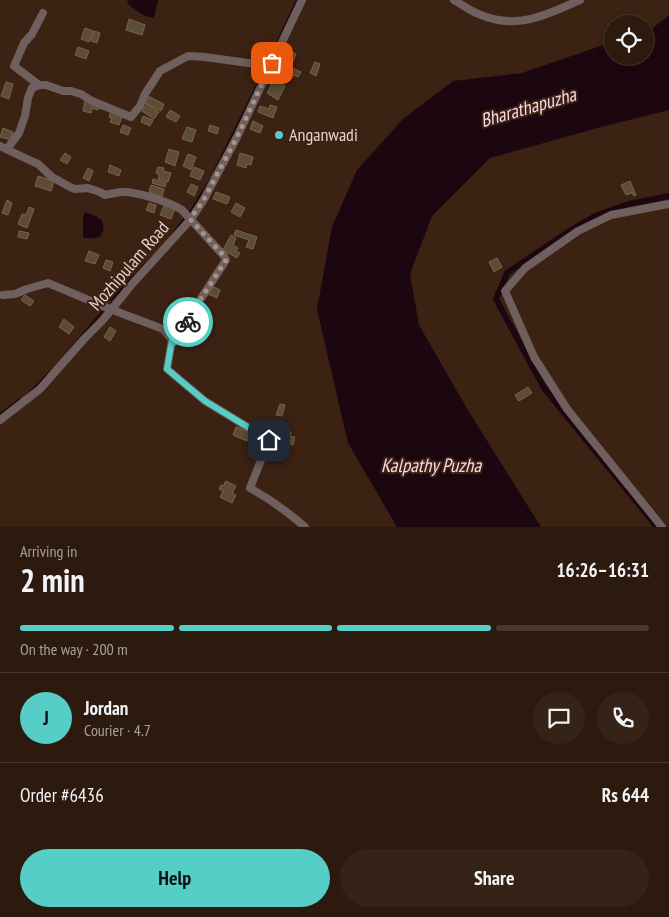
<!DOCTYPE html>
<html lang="en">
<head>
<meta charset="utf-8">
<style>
  body { margin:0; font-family:"PT Sans Narrow",sans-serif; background:#352317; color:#f1f3f6; height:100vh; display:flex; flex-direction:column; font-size:19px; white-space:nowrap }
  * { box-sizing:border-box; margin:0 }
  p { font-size:16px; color:#a7a19e }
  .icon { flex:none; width:28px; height:28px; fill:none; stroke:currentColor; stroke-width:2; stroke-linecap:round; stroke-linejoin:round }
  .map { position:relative; height:527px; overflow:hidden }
  .drawer { display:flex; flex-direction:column; background:#2d1a0e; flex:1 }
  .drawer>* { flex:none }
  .fabs { position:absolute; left:604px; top:15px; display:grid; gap:10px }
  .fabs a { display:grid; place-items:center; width:50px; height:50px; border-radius:50%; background:#2d1a0e; box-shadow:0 2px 8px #0003,0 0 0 1px #48382e; font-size:25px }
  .pin { position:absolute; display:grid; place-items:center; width:42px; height:42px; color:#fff; margin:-21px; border-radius:10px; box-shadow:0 2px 8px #0006 }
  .courier { position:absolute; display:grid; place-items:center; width:50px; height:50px; margin:-25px; border:4px solid #55cec5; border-radius:50%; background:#fff; color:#222; box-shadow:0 1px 6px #0007 }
  .head em { font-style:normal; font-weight:600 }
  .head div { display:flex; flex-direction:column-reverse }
  .head { display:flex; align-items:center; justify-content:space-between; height:85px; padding:0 20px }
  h1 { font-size:32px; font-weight:600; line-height:38px }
  .bar { display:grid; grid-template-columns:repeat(4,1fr); gap:8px 5px; align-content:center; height:60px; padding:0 20px }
  .bar i { height:6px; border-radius:4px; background:#48382e }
  .bar .on { background:#55cec5 }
  .bar p { grid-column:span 4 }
  .line { display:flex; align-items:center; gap:12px; padding:0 20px; border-top:1px solid #48382e }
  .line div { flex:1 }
  .round { display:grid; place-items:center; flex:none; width:52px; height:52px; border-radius:26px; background:#352317 }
  .cta { display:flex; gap:10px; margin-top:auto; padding:10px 20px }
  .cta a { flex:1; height:58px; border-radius:30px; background:#55cec5; color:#111; font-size:20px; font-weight:600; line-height:58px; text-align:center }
  .cta a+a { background:#352317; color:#f1f3f6 }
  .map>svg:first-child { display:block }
</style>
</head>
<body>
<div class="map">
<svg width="669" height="527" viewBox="0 0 669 527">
  <rect width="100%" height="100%" fill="#3c2213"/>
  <g fill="#1c0710">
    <path d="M128,0h30l-4,18c-11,-1 -19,-8 -27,-15z"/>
    <polygon points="669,15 669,110 605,126 490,158 432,216 410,274 419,325 466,407 541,527 397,527 348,443 317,309 332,227 357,170 403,119 453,81 522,73 612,42 612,56 645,56 645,31 653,28"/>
    <path d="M85,212c9,3 21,6 18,18 -1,3 -1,5 -4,7 -4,2 -11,1 -16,1v-21z"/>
  </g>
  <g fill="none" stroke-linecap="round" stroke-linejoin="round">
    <g stroke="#1c0710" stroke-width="2">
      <polyline points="268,58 277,43 297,0"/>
      <polyline points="214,172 265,69"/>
      <polyline points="190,212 211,178"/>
      <polyline points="170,237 184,219"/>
      <polyline points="111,300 152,257"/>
      <polyline points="68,352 102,312"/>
      <polyline points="30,392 50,372"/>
      <polyline points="0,414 20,399"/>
    </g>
    <polyline stroke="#1c0710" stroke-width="6" points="657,527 544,388 496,299 507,273 571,230 597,215 629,204 669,196"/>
  </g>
  <g fill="#5d4d36" stroke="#776549">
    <polygon points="129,19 145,25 142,35 126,30"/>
    <polygon points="85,28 93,31 89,42 81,39"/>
    <polygon points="94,31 100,33 97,43 91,41"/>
    <polygon points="78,47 89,51 86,59 75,55"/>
    <polygon points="288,50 296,54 292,64 284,61"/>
    <polygon points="315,62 320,64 316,76 310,73"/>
    <polygon points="284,64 301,72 298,77 282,70"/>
    <polygon points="274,80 285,86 278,100 267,93"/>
    <polygon points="6,82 13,84 9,99 1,96"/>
    <polygon points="148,96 164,104 161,111 145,103"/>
    <polygon points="85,101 100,105 98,110 92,108 91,113 83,111"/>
    <polygon points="147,104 159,112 154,119 142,111"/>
    <polygon points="270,105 277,107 273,118 258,112 260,106 269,109"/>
    <polygon points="170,110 180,116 176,122 166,117"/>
    <polygon points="111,112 122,116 119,125 110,122 112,118 109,117"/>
    <polygon points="143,116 153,120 150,126 141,122"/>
    <polygon points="253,121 263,126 260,133 250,129"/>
    <polygon points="123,125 131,128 128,135 120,132"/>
    <polygon points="210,125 219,128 217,134 208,131"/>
    <polygon points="187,127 196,130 192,142 182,139"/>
    <polygon points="3,128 13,132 11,140 0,137"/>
    <polygon points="169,149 179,152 175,166 165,162"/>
    <polygon points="65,153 71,157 67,164 60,160"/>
    <polygon points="240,153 253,157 251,165 247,164 246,168 237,165"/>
    <polygon points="188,154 196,157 191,170 183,166"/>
    <polygon points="110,165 121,170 119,176 108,172"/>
    <polygon points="158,167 164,168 163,171 171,173 168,182 158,179 159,174 156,173"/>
    <polygon points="194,167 204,171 200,180 190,176"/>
    <polygon points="88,168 93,171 89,181 83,178"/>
    <polygon points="38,176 54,181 51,191 35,186"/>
    <polygon points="153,179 166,183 165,187 152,183"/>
    <polygon points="630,181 636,195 634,196 632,193 626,195 621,185"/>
    <polygon points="191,184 198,187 194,196 187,192"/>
    <polygon points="151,185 164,189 162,197 149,192"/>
    <polygon points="216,192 230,197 227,204 213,199"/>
    <polygon points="7,200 12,203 8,215 2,213"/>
    <polygon points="149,203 156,205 154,213 146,210"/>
    <polygon points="236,203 245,208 240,217 231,212"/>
    <polygon points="165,204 175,208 171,219 160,215"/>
    <polygon points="29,207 34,209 27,228 18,224 22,214 26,215"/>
    <polygon points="236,230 257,237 253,249 246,247 249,240 234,235"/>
    <polygon points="19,231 29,233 27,239 18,237"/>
    <polygon points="231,235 236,238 233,245 238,248 236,251 240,253 237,258 223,250"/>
    <polygon points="89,251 99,255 95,264 85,261"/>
    <polygon points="497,258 502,267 494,272 489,262"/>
    <polygon points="106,260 113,262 110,271 103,268"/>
    <polygon points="212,286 220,290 217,298 208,294"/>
    <polygon points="25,295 34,301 30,306 21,300"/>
    <polygon points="64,319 74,327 69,334 59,327"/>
    <polygon points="110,327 116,331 110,341 104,337"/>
    <polygon points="528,387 532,393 519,401 515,395"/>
    <polygon points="280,404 285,405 282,416 276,415"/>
    <polygon points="236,427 251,432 247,441 233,435"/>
    <polygon points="284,429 291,432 290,436 295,437 293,445 290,444 291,440 281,437"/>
    <polygon points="226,481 236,486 232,493 236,495 232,503 220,497 223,491 219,489 221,485 223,486"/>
  </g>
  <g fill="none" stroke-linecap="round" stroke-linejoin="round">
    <g stroke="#6f5f5e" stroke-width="8">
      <path d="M454,0c9,5 17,12 27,15 37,15 65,0 99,-15"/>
      <polyline points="39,85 14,66 24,43 32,34 43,13"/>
      <path d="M0,146l27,13 11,5 14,13 18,10 5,2 13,-1 12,4 5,3c5,-1 10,-2 16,-3 14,-1 49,10 61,18l42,46 2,4 -35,54 -7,17 -11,12v-3"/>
      <polyline points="7,149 19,133 25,116 28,98 32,88 39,85 46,85 63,91 71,91 81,94 92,101 131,117 140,106 145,94 160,71 188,56 205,57 248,63 272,63"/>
      <path d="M3,295l12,-1 12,-5 21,-6 62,26 53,20 9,11 -5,29 38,32 64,39 -19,48c20,11 38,24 55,39"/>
      <polyline points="0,420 40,389 84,339 103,320 133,283 191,219 203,201 237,137 302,0"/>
      <polyline points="662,527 567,409 534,357 505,291 525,268 578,231 611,215 669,204"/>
    </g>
  </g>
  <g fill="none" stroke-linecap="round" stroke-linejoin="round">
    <polyline stroke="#a99489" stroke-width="5" stroke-dasharray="0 9" points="188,322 191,314 226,260 224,256 190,219 203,201 237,137 272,63"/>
    <polyline stroke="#55cec5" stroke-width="6" points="188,322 184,331 173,343 172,340 167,369 205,401 269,440"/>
  </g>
  <circle fill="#55cec5" stroke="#3c2213" stroke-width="2" cx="279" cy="135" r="5"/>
  <g text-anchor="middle" stroke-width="4" stroke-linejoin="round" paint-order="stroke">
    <g font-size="18" fill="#e4d2c9" stroke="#3c2213" text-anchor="start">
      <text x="289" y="141">Anganwadi</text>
    </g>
    <g font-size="18" fill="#e4d2c9" stroke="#3c2213">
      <text transform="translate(129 266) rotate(-49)" y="6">Mozhipulam Road</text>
    </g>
    <g font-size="19" font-style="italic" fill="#fbd7e4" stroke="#3c2213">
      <text transform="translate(528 107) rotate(-16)" y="7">Bharathapuzha</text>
      <text x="431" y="472">Kalpathy Puzha</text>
    </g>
  </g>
</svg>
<div class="fabs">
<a><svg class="icon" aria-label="locate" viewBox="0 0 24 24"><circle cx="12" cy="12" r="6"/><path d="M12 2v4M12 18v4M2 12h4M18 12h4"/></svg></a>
</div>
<div class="pin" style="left:272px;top:63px;background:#ea580c"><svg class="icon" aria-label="bag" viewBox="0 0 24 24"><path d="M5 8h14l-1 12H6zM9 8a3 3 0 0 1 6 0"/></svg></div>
<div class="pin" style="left:269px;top:440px;background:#1f2937"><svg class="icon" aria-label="home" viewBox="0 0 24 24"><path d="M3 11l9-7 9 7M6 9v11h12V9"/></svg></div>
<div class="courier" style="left:188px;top:322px"><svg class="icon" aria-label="bike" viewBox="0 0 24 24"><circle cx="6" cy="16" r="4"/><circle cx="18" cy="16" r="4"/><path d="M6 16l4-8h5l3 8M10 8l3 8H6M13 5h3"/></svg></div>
</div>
<section class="drawer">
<div class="head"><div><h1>2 min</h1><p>Arriving in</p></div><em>16:26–16:31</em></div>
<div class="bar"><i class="on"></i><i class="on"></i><i class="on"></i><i></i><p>On the way · 200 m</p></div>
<div class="line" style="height:90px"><b class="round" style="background:#55cec5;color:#111">J</b><div><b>Jordan</b><p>Courier · 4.7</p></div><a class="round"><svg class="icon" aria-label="chat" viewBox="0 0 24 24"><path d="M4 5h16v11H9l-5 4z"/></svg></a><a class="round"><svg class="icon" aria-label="phone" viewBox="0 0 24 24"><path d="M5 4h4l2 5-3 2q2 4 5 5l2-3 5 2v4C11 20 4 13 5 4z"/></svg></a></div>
<div class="line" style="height:65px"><div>Order #6436</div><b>Rs 644</b></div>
<div class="cta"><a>Help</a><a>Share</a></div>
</section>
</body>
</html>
